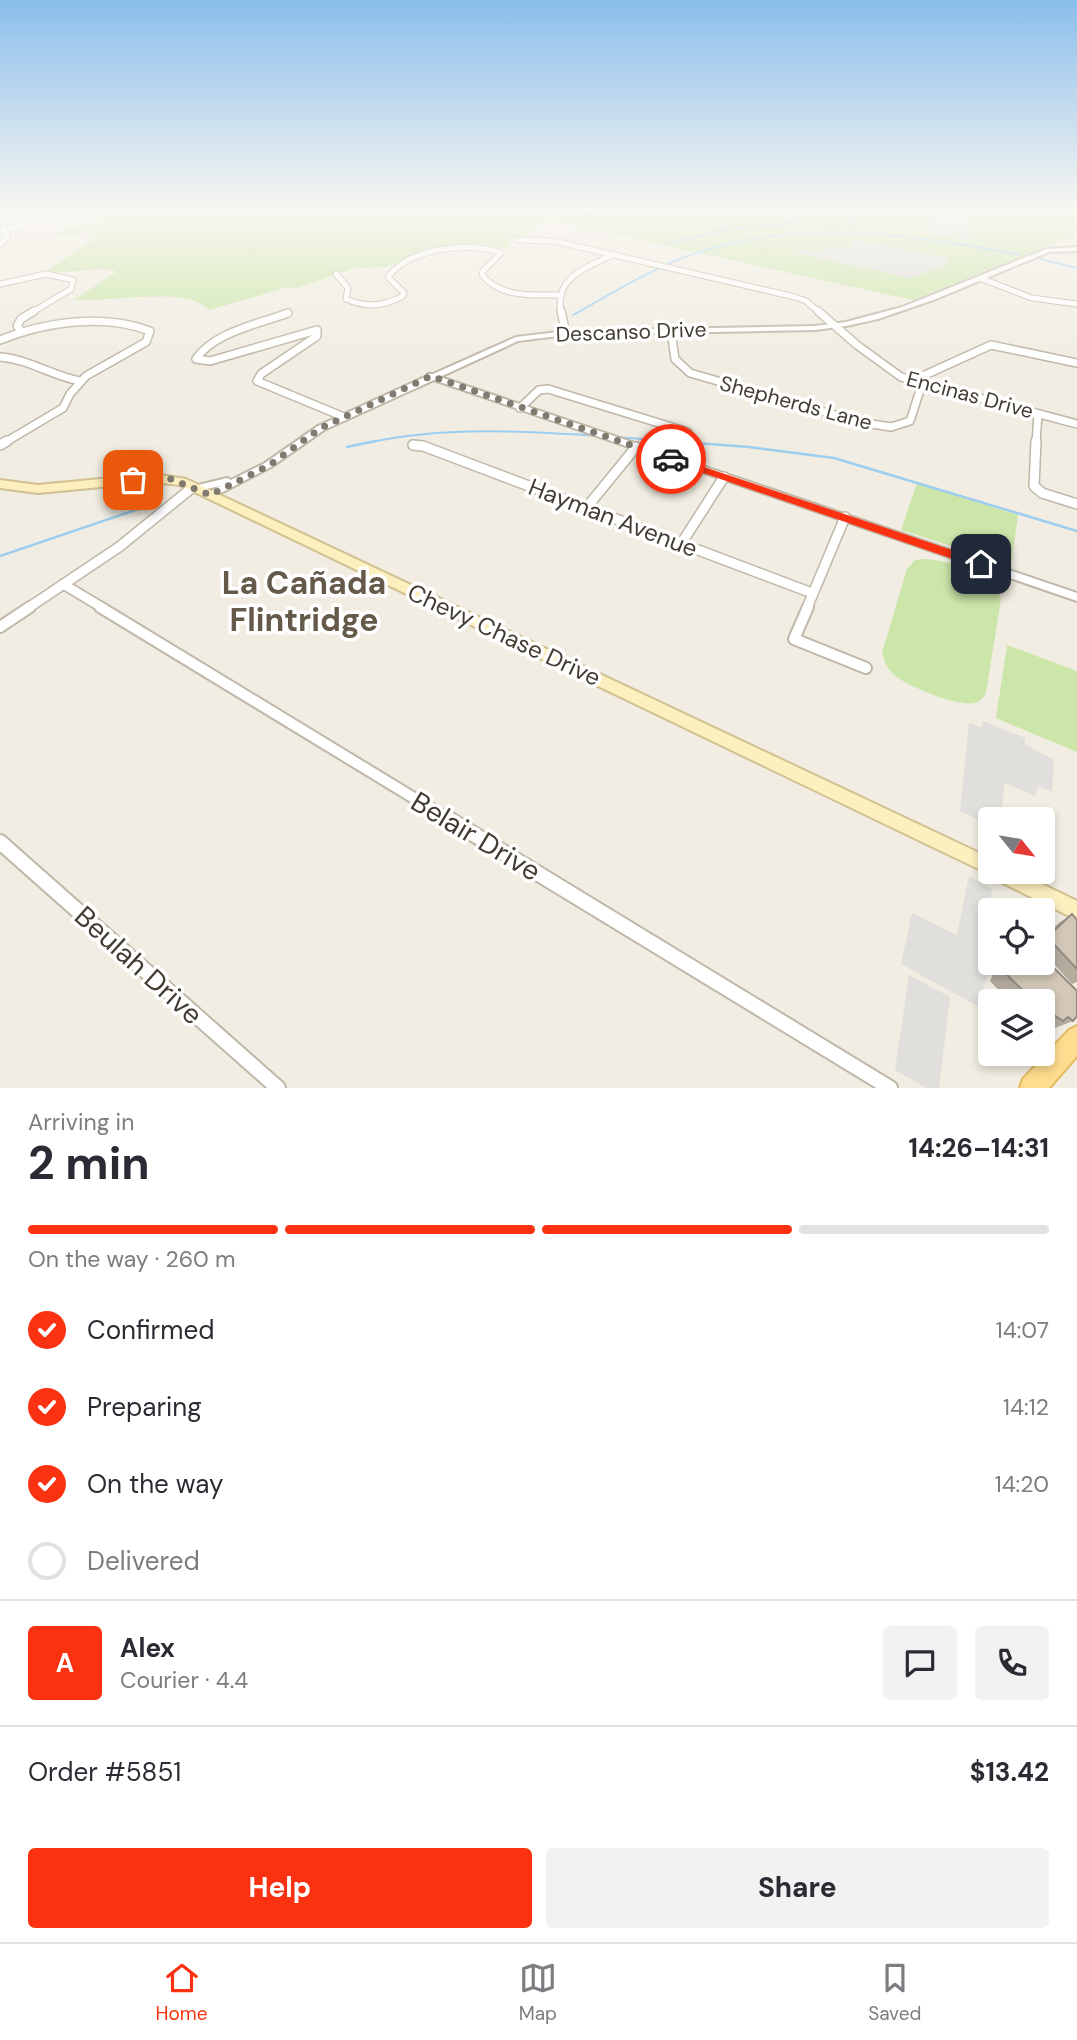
<!DOCTYPE html>
<html lang="en">
<head>
<meta charset="utf-8">
<style>
  body { margin:0; font-family:"DM Sans",sans-serif; background:#f2f2f3; color:#2b2b33; height:100vh; display:flex; flex-direction:column; font-size:26px; white-space:nowrap }
  * { box-sizing:border-box; margin:0 }
  p { font-size:23px; color:#7c7c81 }
  .icon { flex:none; width:38px; height:38px; fill:none; stroke:currentColor; stroke-width:2; stroke-linecap:round; stroke-linejoin:round }
  .map { position:relative; height:1088px; overflow:hidden }
  .details { display:flex; flex-direction:column; background:#fff; flex:1 }
  .details>* { flex:none }
  .needle { width:46px; rotate:120deg }
  .buttons { position:absolute; left:978px; top:807px; display:grid; gap:14px }
  .buttons a { display:grid; place-items:center; width:77px; height:77px; border-radius:7px; background:#fff; box-shadow:0 4px 10px #0003; font-size:35px }
  .pin { position:absolute; display:grid; place-items:center; width:60px; height:60px; color:#fff; margin:-30px; border-radius:14px; box-shadow:0 4px 10px #0006 }
  .courier { position:absolute; display:grid; place-items:center; width:70px; height:70px; margin:-35px; border:5px solid #fa3211; border-radius:50%; background:#fff; color:#222; box-shadow:0 2px 9px #0007 }
  .overview em { font-style:normal; font-weight:700 }
  .overview div { display:flex; flex-direction:column-reverse }
  .overview { display:flex; align-items:center; justify-content:space-between; height:119px; padding:0 28px }
  h1 { font-size:46px; font-weight:700; line-height:52px }
  .bar { display:grid; grid-template-columns:repeat(4,1fr); gap:10px 7px; align-content:center; height:84px; padding:0 28px }
  .bar i { height:9px; border-radius:5px; background:#e1e1e2 }
  .bar .current { background:#fa3211 }
  .bar p { grid-column:span 4 }
  .line { display:flex; align-items:center; gap:18px; padding:0 28px; border-top:2px solid #e1e1e2 }
  .line div { flex:1 }
  .round { display:grid; place-items:center; flex:none; width:74px; height:74px; border-radius:7px; background:#f2f2f3 }
  ol { padding:0 28px; list-style:none }
  li { display:flex; align-items:center; gap:21px; height:77px }
  li p { margin-inline-start:auto }
  li .icon { padding:7px; border-radius:50%; background:#fa3211; color:#fff; stroke-width:4 }
  li:last-child { color:#7c7c81 }
  li i { width:38px; height:38px; border:4px solid #e1e1e2; border-radius:50% }
  .cta { display:flex; gap:14px; margin-top:auto; padding:14px 28px }
  .cta a { flex:1; height:80px; border-radius:7px; background:#fa3211; color:#fff; font-size:28px; font-weight:700; line-height:80px; text-align:center }
  .cta a+a { background:#f2f2f3; color:#2b2b33 }
  .tab-bar { display:flex; justify-content:space-around; align-items:center; height:98px; border-top:2px solid #e1e1e2; background:#fff; font-size:19px; color:#7c7c81 }
  .tab-bar a { display:grid; justify-items:center; gap:4px }
  .tab-bar .current { color:#fa3211 }
  .map>svg:first-child { display:block }
</style>
</head>
<body>
<div class="map">
<svg width="1077" height="1088" viewBox="0 0 1077 1088">
  <rect width="100%" height="100%" fill="#f1ede2"/>
  <g fill="#cce6aa">
    <path d="M110,210h961l6,1v23l-164,66 -365,-80 -22,15 3,2 -21,1 -2,3 6,2 -7,6 -25,-6 -36,7 -58,17 -30,1 -62,21 -6,-2 -79,23c-20,-25 -105,-7 -135,-10l43,-29 -16,-2 -60,5 58,-38 -12,-4 -27,6 -5,-6 43,-11z"/>
    <polygon points="917,483 1018,515 1011,565 901,530"/>
    <path d="M923,559c25,1 71,13 78,40l-15,94c-3,5 -6,9 -12,10 -17,4 -70,-18 -82,-30 -5,-5 -8,-13 -10,-20l25,-84 8,-9z"/>
    <polygon points="1007,645 1077,671 1077,752 996,718"/>
  </g>
  <g fill="#e1dfdb">
    <polygon points="938,210 958,210 967,215 975,233 973,240 926,235 924,223 938,216 941,213"/>
    <polygon points="856,240 923,253 948,258 946,264 939,268 910,278 795,253 797,251 848,248"/>
    <polygon points="983,721 1025,738 1025,744 1054,760 1052,792 1038,786 1035,796 1005,783 1000,819 990,819 990,825 960,811 969,723 981,727"/>
    <polygon points="969,876 992,889 990,902 998,910 990,910 990,962 994,963 983,987 1001,1001 990,1001 990,1013 901,964 912,913 957,935"/>
    <polygon points="909,975 950,997 939,1088 926,1088 895,1070"/>
  </g>
  <g fill="none" stroke-linecap="round" stroke-linejoin="round">
    <g stroke="#9dceef" stroke-width="2">
      <polyline points="850,210 853,227"/>
      <polyline points="670,243 728,229 782,225 819,210"/>
      <polyline points="1040,259 1077,268"/>
      <path d="M573,315c34,-19 68,-40 104,-55 112,-44 228,-27 343,-5"/>
      <polyline points="616,437 693,443"/>
      <path d="M367,443c76,-17 155,-12 232,-7"/>
    </g>
    <g stroke="#9dceef" stroke-width="2.5">
      <polyline points="669,441 749,447 834,458 1077,531"/>
      <polyline points="347,447 375,441"/>
      <polyline points="0,556 156,503"/>
    </g>
    <g stroke="#bfb7a8" stroke-width="7">
      <g id="minor-far4">
        <polyline points="0,217 8,236 0,245"/>
        <polyline points="0,231 57,215"/>
        <polyline points="518,240 554,241 795,297 806,301 820,313"/>
        <path d="M336,274l12,14 -2,11c20,9 38,8 57,-3l1,-3 -16,-16c21,-29 81,-36 113,-24l-18,18 -1,4c20,23 49,20 77,20"/>
        <polyline points="980,278 1032,298 1077,304"/>
        <polyline points="0,284 46,274 73,280 71,289 31,313"/>
        <path d="M561,313c-7,-37 26,-45 53,-59"/>
      </g>
    </g>
    <g stroke="#bfb7a8" stroke-width="10">
      <g id="minor-far3">
        <polyline points="561,311 566,333"/>
        <polyline points="818,311 857,345 901,377 1077,424"/>
        <path d="M288,313c-29,11 -74,19 -92,46l14,2 107,-31v6l-56,38 -4,7 87,36"/>
        <polyline points="21,331 17,326 21,319 34,311"/>
        <polyline points="671,331 675,359 690,373 859,422 891,427 910,421 925,375 991,345 1077,363"/>
        <path d="M0,340c44,-18 104,-27 150,-9l-4,11 -60,34 -16,18 -7,14 -59,35"/>
        <path d="M0,357c29,2 52,19 80,24"/>
        <polyline points="520,408 539,390 548,389 688,432"/>
        <polyline points="1036,443 1038,414"/>
      </g>
    </g>
    <g stroke="#bfb7a8" stroke-width="12">
      <g id="minor-far2">
        <polyline points="1036,441 1034,486 1042,493 1077,504"/>
        <polyline points="0,445 7,441"/>
        <polyline points="413,445 423,446 812,593"/>
        <polyline points="587,507 636,447"/>
        <polyline points="681,544 724,477"/>
        <polyline points="63,584 103,608"/>
        <polyline points="28,608 119,547 193,487"/>
        <polyline points="807,608 845,517"/>
      </g>
    </g>
    <g stroke="#bfb7a8" stroke-width="14">
      <g id="minor-far1">
        <polyline points="100,607 450,820"/>
        <polyline points="808,607 794,639 866,668"/>
        <polyline points="0,627 30,607"/>
      </g>
    </g>
    <g stroke="#bfb7a8" stroke-width="18">
      <g id="minor">
        <polyline points="447,818 890,1088"/>
        <polyline points="0,842 278,1088"/>
      </g>
    </g>
    <g stroke="#bfb7a8" stroke-width="4">
      <polygon id="tertiary" points="1077,247 1077,251 1049,252 936,299 878,319 846,326 815,330 566,335 518,341 440,377 1077,593 1077,601 434,380 324,430 271,467 213,497 207,497 205,495 220,486 197,491 192,488 194,486 227,478 231,480 265,463 318,426 427,376 428,374 433,374 516,337 566,331 815,326 846,322 902,307 1046,249"/>
    </g>
    <g stroke="#d2c092" stroke-width="4">
      <polygon id="secondary" points="153,474 186,479 990,858 990,872 1017,872 1077,901 1077,920 993,878 991,875 180,485 153,482 38,493 0,488 0,480 38,485"/>
    </g>
    <g stroke="#e3ba5f" stroke-width="4">
      <polygon id="primary" points="1077,1026 1077,1056 1049,1088 1020,1088 1023,1079 1069,1030"/>
    </g>
    <use href="#minor-far4" stroke="#fff" stroke-width="5"/>
    <use href="#minor-far3" stroke="#fff" stroke-width="7"/>
    <use href="#minor-far2" stroke="#fff" stroke-width="9"/>
    <use href="#minor-far1" stroke="#fff" stroke-width="10"/>
    <use href="#minor" stroke="#fff" stroke-width="14"/>
    <use href="#tertiary" fill="#fff" fill-rule="evenodd"/>
    <use href="#secondary" fill="#feefbf" fill-rule="evenodd"/>
    <use href="#primary" fill="#fedd8f" fill-rule="evenodd"/>
  </g>
  <g fill="#b5ac9e">
    <polygon points="582,210 608,210 597,213 593,217 581,215"/>
    <polygon points="1072,914 1077,920 1077,982 1072,984 1043,952 1043,937 1060,922"/>
    <polygon points="998,962 1043,962 1073,1021 1055,1028 1052,1026 1045,1029 1043,1027 1043,1001 1009,1001 990,981"/>
  </g>
  <polygon fill="#948c81" points="593,210 608,210 597,213 593,217"/>
  <g fill="#d3c8b8" stroke="#948c81" stroke-width="2">
    <polygon points="1072,914 1077,920 1077,969 1047,937"/>
    <polygon points="1043,959 1050,964 1077,991 1077,1016 1073,1021 1068,1017 1063,1021 1043,1008 1043,1001 1034,1001 1004,972 1009,962 1043,962"/>
  </g>
  <linearGradient id="sky" x2="0" y2="1"><stop stop-color="#8abeeb"/><stop offset="0.58" stop-color="#f9f7f2"/><stop offset="1" stop-color="#f9f7f2" stop-opacity="0"/></linearGradient>
  <rect width="1077" height="362" fill="url(#sky)"/>
  <polygon fill="#fa3211" points="671,456 985,561 986,564 981,568 976,567 668,461 668,457"/>
  <g fill="none" stroke-linecap="round" stroke-linejoin="round">
    <polyline stroke="#807a70" stroke-width="7" stroke-dasharray="0 12.6" points="133,480 171,479 210,495 268,466 321,428 431,376 671,459"/>
  </g>
  <g text-anchor="middle" stroke-width="7" stroke-linejoin="round" paint-order="stroke">
    <g font-size="21" fill="#433c33" stroke="#fff">
      <text transform="translate(631 332) rotate(-2)" y="7">Descanso Drive</text>
      <text transform="translate(970 395) rotate(15)" y="7">Encinas Drive</text>
      <text transform="translate(796 403) rotate(15)" y="7">Shepherds Lane</text>
    </g>
    <g font-size="24" fill="#433c33" stroke="#fff">
      <text transform="translate(613 518) rotate(21)" y="8">Hayman Avenue</text>
      <text transform="translate(504 635) rotate(25)" y="8">Chevy Chase Drive</text>
    </g>
    <g font-size="28" fill="#433c33" stroke="#fff">
      <text transform="translate(476 836) rotate(31)" y="10">Belair Drive</text>
      <text transform="translate(139 965) rotate(42)" y="10">Beulah Drive</text>
    </g>
    <g font-size="32" font-weight="bold" fill="#655a4a" stroke="#fff">
      <text x="304" y="594">La Cañada<tspan x="304" dy="37">Flintridge</tspan></text>
    </g>
  </g>
</svg>
<div class="buttons">
<a><svg class="needle" viewBox="-14 -14 28 28"><path d="M0-13l5 13h-10z" fill="#e53935"/><path d="M0 13l5-13h-10z" fill="#7c7c81"/></svg></a>
<a><svg class="icon" aria-label="locate" viewBox="0 0 24 24"><circle cx="12" cy="12" r="6"/><path d="M12 2v4M12 18v4M2 12h4M18 12h4"/></svg></a>
<a><svg class="icon" aria-label="layers" viewBox="0 0 24 24"><path d="M12 4l9 5-9 5-9-5zM3 14l9 5 9-5"/></svg></a>
</div>
<div class="pin" style="left:133px;top:480px;background:#ea580c"><svg class="icon" aria-label="bag" viewBox="0 0 24 24"><path d="M5 8h14l-1 12H6zM9 8a3 3 0 0 1 6 0"/></svg></div>
<div class="pin" style="left:981px;top:564px;background:#1f2937"><svg class="icon" aria-label="home" viewBox="0 0 24 24"><path d="M3 11l9-7 9 7M6 9v11h12V9"/></svg></div>
<div class="courier" style="left:671px;top:459px"><svg class="icon" aria-label="car" viewBox="0 0 24 24"><path d="M5 17H2v-5l4-1 3-4h7l3 4 3 1v5h-3M9 17h6M6 11h13"/><circle cx="7" cy="17" r="2"/><circle cx="17" cy="17" r="2"/></svg></div>
</div>
<section class="details">
<div class="overview"><div><h1>2 min</h1><p>Arriving in</p></div><em>14:26–14:31</em></div>
<div class="bar"><i class="current"></i><i class="current"></i><i class="current"></i><i></i><p>On the way · 260 m</p></div>
<ol>
<li><svg class="icon" aria-label="check" viewBox="0 0 24 24"><path d="M5 12l5 5 9-10"/></svg>Confirmed<p>14:07</p></li>
<li><svg class="icon" aria-label="check" viewBox="0 0 24 24"><path d="M5 12l5 5 9-10"/></svg>Preparing<p>14:12</p></li>
<li><svg class="icon" aria-label="check" viewBox="0 0 24 24"><path d="M5 12l5 5 9-10"/></svg>On the way<p>14:20</p></li>
<li><i></i>Delivered</li>
</ol>
<div class="line" style="height:126px"><b class="round" style="background:#fa3211;color:#fff">A</b><div><b>Alex</b><p>Courier · 4.4</p></div><a class="round"><svg class="icon" aria-label="chat" viewBox="0 0 24 24"><path d="M4 5h16v11H9l-5 4z"/></svg></a><a class="round"><svg class="icon" aria-label="phone" viewBox="0 0 24 24"><path d="M5 4h4l2 5-3 2q2 4 5 5l2-3 5 2v4C11 20 4 13 5 4z"/></svg></a></div>
<div class="line" style="height:91px"><div>Order #5851</div><b>$13.42</b></div>
<div class="cta"><a>Help</a><a>Share</a></div>
</section>
<nav class="tab-bar">
<a class="current"><svg class="icon" aria-label="home" viewBox="0 0 24 24"><path d="M3 11l9-7 9 7M6 9v11h12V9"/></svg>Home</a>
<a><svg class="icon" aria-label="map" viewBox="0 0 24 24"><path d="M3 6l6-2 6 2 6-2v14l-6 2-6-2-6 2zM9 4v14M15 6v14"/></svg>Map</a>
<a><svg class="icon" aria-label="saved" viewBox="0 0 24 24"><path d="M7 4h10v16l-5-4-5 4z"/></svg>Saved</a>
</nav>
</body>
</html>
